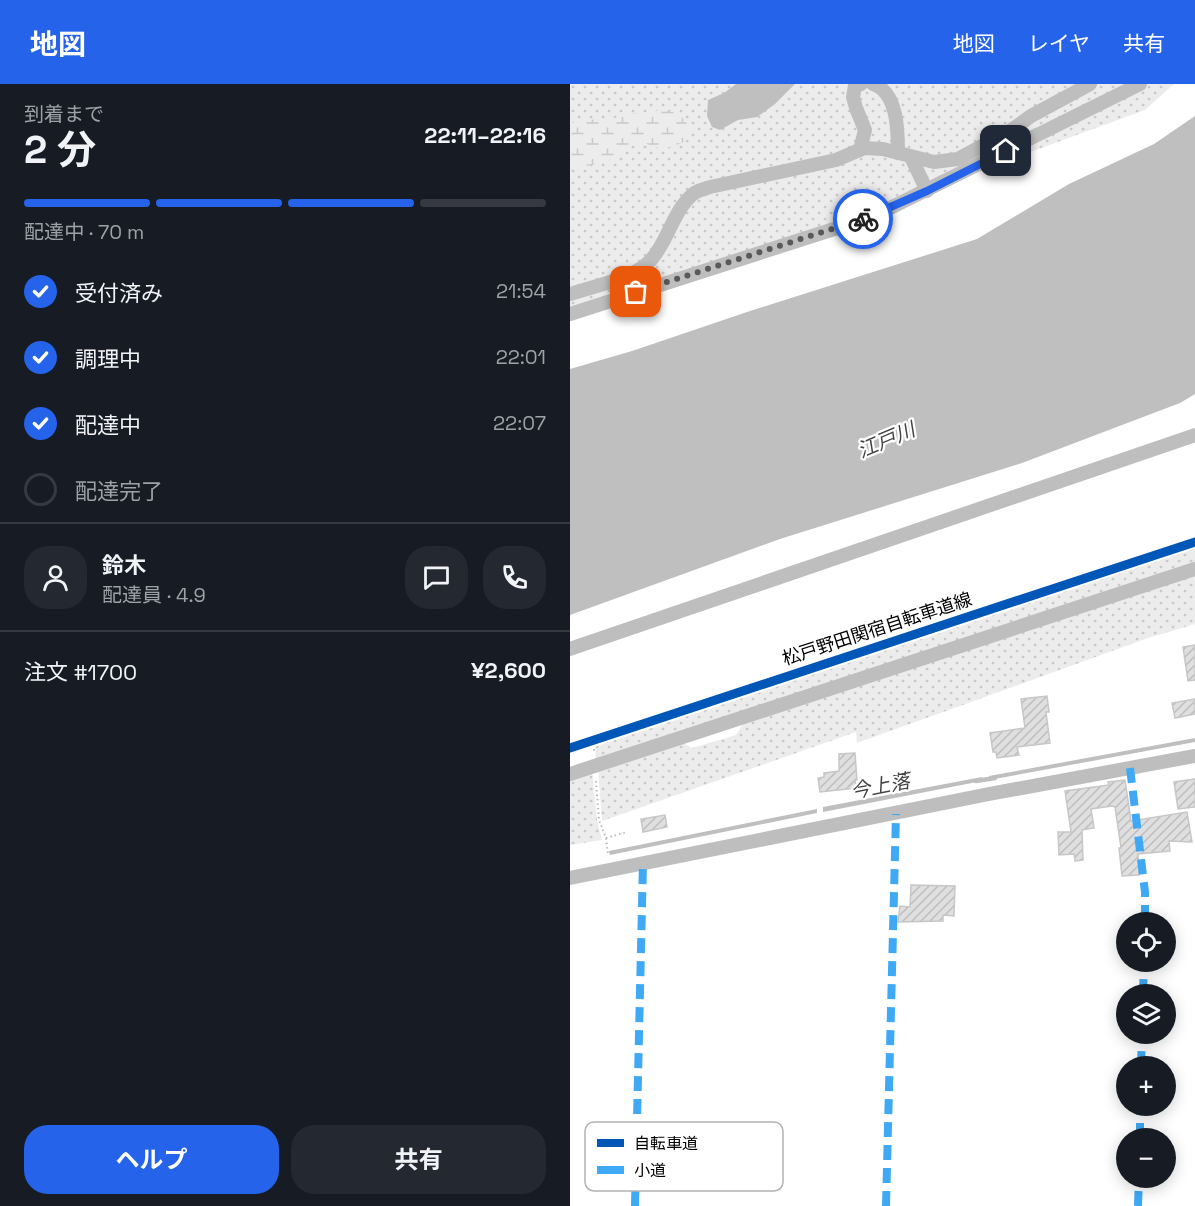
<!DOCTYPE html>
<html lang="ja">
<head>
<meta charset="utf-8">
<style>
  body { margin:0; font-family:"Space Grotesk","Noto Sans JP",sans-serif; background:#242831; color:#f1f3f6; height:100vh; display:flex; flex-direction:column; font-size:22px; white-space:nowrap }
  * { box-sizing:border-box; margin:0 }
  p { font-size:20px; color:#9ea1a6 }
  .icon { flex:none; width:33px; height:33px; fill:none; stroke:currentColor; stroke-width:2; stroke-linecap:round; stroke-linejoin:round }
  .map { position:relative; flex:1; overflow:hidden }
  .sheet { display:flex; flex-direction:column; background:#171b24; width:570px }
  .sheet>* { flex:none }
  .tools { position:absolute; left:546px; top:828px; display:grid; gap:12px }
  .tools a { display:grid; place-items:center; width:60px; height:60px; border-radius:50%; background:#171b24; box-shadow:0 3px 15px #0003; font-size:30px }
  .pin { position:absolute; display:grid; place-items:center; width:51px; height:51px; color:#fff; margin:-26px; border-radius:12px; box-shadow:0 3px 9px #0006 }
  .courier { position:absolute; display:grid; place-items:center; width:60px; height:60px; margin:-30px; border:4px solid #2563eb; border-radius:50%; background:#fff; color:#222; box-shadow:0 2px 8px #0007 }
  .head em { font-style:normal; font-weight:700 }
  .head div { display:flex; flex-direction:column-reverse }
  .head { display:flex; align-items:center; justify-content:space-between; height:102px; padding:0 24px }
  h1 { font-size:39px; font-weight:700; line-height:45px }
  .bar { display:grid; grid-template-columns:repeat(4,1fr); gap:9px 6px; align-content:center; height:72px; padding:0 24px }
  .bar i { height:8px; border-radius:4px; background:#363941 }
  .bar .on { background:#2563eb }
  .bar p { grid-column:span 4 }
  .line { display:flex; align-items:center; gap:15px; padding:0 24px; border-top:2px solid #363941 }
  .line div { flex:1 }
  .round { display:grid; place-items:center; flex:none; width:63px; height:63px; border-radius:24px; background:#242831 }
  ol { padding:0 24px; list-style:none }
  li { display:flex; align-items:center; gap:18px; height:66px }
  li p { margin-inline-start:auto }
  li .icon { padding:6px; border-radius:50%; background:#2563eb; color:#fff; stroke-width:4 }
  li:last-child { color:#9ea1a6 }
  li i { width:33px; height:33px; border:3px solid #363941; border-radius:50% }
  .primary-button { display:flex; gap:12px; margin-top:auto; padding:12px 24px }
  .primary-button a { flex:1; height:69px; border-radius:24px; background:#2563eb; color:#fff; font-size:24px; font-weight:700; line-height:69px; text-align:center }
  .primary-button a+a { background:#242831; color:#f1f3f6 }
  header { display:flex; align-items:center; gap:36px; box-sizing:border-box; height:84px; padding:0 30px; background:#2563eb; color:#fff }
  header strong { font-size:28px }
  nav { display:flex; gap:33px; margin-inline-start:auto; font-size:21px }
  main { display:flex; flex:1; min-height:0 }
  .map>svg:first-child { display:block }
</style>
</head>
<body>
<header>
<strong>地図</strong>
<nav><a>地図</a><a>レイヤ</a><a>共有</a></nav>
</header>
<main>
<section class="sheet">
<div class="head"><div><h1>2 分</h1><p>到着まで</p></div><em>22:11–22:16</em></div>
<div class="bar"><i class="on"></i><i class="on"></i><i class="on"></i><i></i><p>配達中 · 70 m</p></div>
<ol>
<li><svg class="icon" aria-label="check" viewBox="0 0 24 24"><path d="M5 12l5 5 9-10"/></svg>受付済み<p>21:54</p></li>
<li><svg class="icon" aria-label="check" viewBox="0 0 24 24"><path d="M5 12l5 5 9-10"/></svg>調理中<p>22:01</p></li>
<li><svg class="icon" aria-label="check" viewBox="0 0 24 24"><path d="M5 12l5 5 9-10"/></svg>配達中<p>22:07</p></li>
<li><i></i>配達完了</li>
</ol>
<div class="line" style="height:108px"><a class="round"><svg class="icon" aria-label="person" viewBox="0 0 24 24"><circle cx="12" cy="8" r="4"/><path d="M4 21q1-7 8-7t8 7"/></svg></a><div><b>鈴木</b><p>配達員 · 4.9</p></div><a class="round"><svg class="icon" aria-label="chat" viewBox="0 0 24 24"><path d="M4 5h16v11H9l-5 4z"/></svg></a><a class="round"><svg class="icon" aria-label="phone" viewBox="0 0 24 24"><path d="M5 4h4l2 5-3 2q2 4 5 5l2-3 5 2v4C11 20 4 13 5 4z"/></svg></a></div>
<div class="line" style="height:78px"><div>注文 #1700</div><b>¥2,600</b></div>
<div class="primary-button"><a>ヘルプ</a><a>共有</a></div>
</section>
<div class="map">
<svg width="625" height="1122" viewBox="0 0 625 1122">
  <defs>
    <pattern id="green-dots" width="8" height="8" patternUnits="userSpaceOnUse" patternTransform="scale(1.5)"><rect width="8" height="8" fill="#ececec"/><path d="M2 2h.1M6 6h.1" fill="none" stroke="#c9c9c9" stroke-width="1.8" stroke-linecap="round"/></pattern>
    <pattern id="wetland-marsh" width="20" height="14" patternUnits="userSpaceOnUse" patternTransform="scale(1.5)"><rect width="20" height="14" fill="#ececec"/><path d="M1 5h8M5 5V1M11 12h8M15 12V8" fill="none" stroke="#c9c9c9"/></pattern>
    <pattern id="building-hatch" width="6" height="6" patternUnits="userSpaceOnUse" patternTransform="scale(1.5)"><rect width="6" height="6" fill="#dfdfdf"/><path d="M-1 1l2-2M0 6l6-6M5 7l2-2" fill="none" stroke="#bebebe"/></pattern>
  </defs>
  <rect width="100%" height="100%" fill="#fff"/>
  <g fill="url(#green-dots)">
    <polygon points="0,0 604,0 575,26 343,111 0,230"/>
    <polygon points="625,462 625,480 26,678 25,659"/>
    <polygon points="625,489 625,540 578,554 287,659 286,648 32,737 28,685 111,658 122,664 166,651 176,635"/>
    <polygon points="22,686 27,736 32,756 0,761 0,693"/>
  </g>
  <path fill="url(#wetland-marsh)" d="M88,26l21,3 12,16 -5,12c-16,7 -27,11 -42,1l-16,3 -21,17 -37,7v-46l26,-4 9,3 12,-5 5,-5c14,-1 23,7 36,-2z"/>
  <g fill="#bfbfbf">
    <polygon points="166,0 225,0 205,20 187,33 168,36 150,46 142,43 137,32 138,16 154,9"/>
    <polygon points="625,32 625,310 610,319 452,379 210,455 0,531 0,285 62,267 177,228 407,155 499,100 584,60"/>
    <polygon points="625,654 625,658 419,696 419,692"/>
    <polygon points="412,693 412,697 253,728 253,723"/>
    <polygon points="247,725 247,729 40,771 39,767"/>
  </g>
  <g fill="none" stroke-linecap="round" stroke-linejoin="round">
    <polyline stroke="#bfbfbf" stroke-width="4.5" points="406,697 425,694"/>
  </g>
  <g fill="url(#building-hatch)" stroke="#c7c7c7" stroke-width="1.5">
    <polygon points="625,561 625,596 618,597 613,563"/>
    <polygon points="477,612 479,628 476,628 480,659 447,663 449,671 427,674 426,668 423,668 420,649 455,644 451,615"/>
    <polygon points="625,615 625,630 605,634 602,619"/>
    <polygon points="285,669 287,696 285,696 286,704 250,708 248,694 254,693 254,689 269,687 269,670"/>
    <polygon points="625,695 625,723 608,725 604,698"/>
    <polygon points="555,696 561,737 617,728 622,758 599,757 600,767 568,770 569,791 552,792 549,764 551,764 545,723 542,722 521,725 524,744 512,746 513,776 505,777 504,770 489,771 488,748 501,748 495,707 539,701 538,698"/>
    <polygon points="95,731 97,743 73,748 71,735"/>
    <polygon points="341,801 385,802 384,832 373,831 373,837 328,838 330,822 340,823"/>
  </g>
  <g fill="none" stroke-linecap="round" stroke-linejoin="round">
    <g stroke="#b9b9b9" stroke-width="2" stroke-dasharray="1.5 3" stroke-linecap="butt">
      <polyline points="24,656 24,668"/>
      <polyline points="26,697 29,736 36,754 38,771"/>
      <polyline points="36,754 57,748"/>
    </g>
    <g stroke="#bebebe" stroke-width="14">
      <path d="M303,0c25,8 25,48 25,69"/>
      <polyline points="290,66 295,46 286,24 283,13 285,2 291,0"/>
      <polyline points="341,73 357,107"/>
      <path d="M0,210c24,-8 64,-15 81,-34 17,-19 22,-49 42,-66 5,-4 12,-5 17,-7l126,-27 28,-12 19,1 51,13 24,-3 52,-28 21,-15 59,-32"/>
      <polyline points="0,230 289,137 314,127 570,0"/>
      <polyline points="0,565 625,351"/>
      <polyline points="0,690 625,485"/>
      <polyline points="0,794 419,710 625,672"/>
    </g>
    <g stroke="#3fa9f5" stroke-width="8" stroke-dasharray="15 8" stroke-linecap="butt">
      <polyline points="560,684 575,808 575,838"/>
      <polyline points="573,910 574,878"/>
      <polyline points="571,982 572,950"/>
      <polyline points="570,1054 570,1022"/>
      <polyline points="65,1122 73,779"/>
      <polyline points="316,1122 326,730"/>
      <polyline points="568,1122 569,1094"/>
    </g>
    <g stroke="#fff" stroke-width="13">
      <polyline id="cycleway" points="0,664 625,458"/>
    </g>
    <use href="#cycleway" stroke="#0057b8" stroke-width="9"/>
  </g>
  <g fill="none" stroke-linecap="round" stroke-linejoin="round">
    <polyline stroke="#595959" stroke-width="6" stroke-dasharray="0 10.8" points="66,208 293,135"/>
    <polyline stroke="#2563eb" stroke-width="8" points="293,135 357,107 436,67"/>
  </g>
  <g text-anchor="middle" stroke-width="4.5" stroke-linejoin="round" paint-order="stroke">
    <g font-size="18" fill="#000" stroke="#fff">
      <text transform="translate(307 545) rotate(-18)" y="6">松戸野田関宿自転車道線</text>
    </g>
    <g font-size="20" font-style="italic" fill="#444" stroke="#fff">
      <text transform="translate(316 356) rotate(-23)" y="7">江戸川</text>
      <text transform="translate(310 702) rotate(-11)" y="7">今上落</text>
    </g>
  </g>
  <rect x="15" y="1038" width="198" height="69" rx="9" fill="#fff" stroke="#b2b2b2" stroke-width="1.5"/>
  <rect x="27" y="1055" width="27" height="8" fill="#0057b8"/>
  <rect x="27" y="1082" width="27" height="8" fill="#3fa9f5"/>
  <g font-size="16" fill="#000">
    <text x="64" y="1065">自転車道</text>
    <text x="64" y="1092">小道</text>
  </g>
</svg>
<div class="tools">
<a><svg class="icon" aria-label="locate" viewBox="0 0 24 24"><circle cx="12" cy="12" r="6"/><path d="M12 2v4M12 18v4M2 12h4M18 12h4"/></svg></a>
<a><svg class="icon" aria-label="layers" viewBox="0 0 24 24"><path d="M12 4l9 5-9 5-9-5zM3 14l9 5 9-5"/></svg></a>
<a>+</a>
<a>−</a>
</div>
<div class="pin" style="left:66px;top:208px;background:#ea580c"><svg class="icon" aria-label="bag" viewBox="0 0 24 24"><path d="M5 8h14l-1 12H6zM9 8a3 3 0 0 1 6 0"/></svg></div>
<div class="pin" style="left:436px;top:67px;background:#1f2937"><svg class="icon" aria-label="home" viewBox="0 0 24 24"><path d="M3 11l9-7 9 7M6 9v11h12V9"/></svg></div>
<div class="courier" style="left:293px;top:135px"><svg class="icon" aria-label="bike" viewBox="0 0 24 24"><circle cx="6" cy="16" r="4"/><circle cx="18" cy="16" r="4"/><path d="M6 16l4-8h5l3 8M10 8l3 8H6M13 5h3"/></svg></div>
</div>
</main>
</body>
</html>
